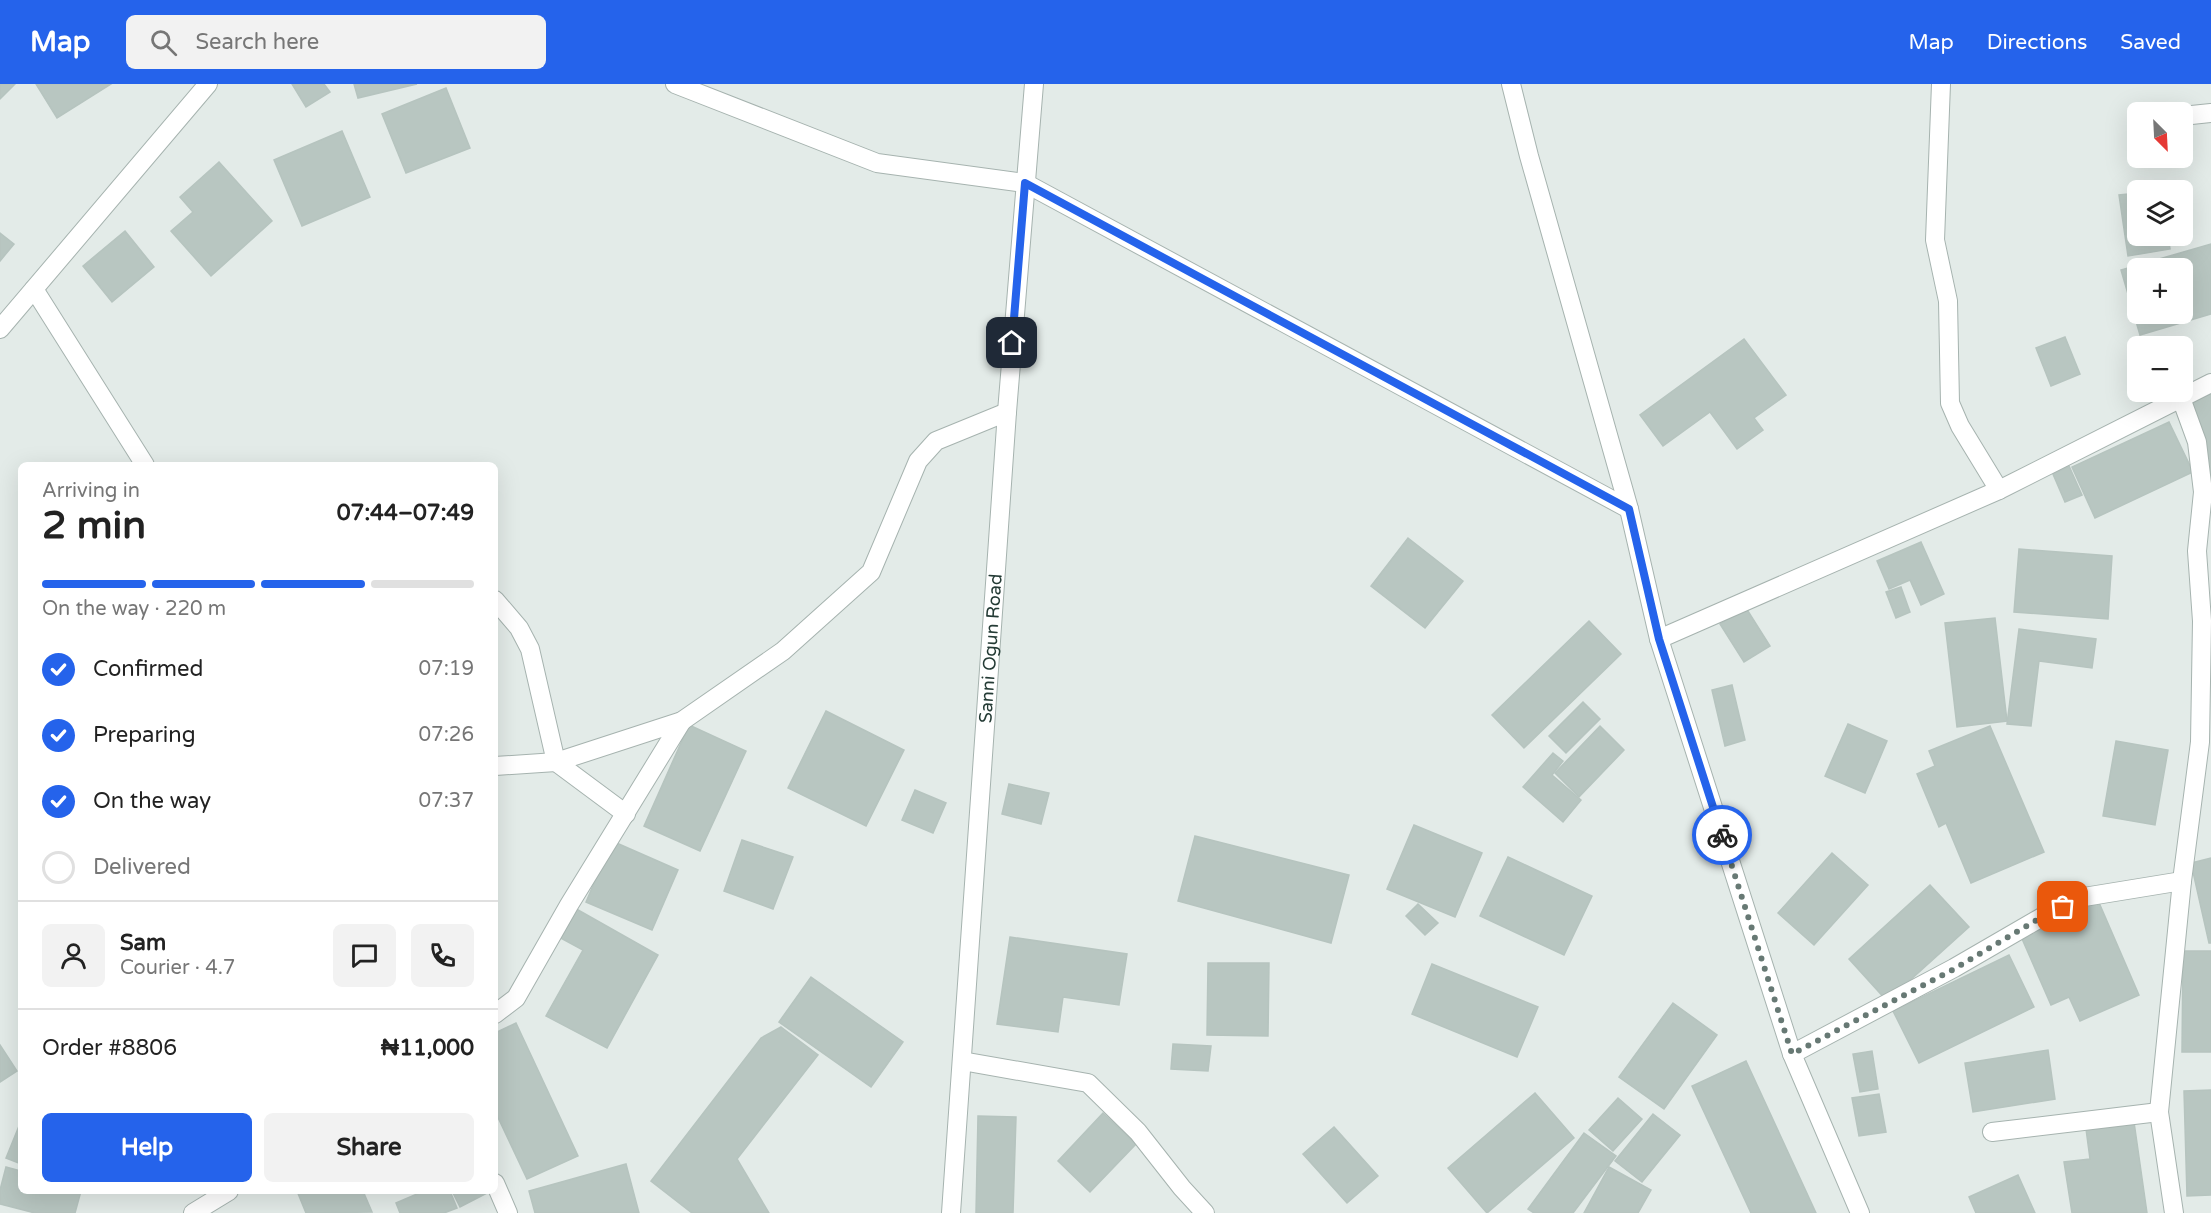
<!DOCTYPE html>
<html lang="en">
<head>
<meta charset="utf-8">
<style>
  body { margin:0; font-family:"Varela Round",sans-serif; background:#f2f2f2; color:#222; height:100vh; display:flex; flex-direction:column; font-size:22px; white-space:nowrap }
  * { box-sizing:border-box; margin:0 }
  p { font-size:20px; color:#767676 }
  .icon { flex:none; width:33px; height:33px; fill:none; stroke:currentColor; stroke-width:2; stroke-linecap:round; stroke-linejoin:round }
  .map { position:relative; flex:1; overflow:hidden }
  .details { position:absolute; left:18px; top:378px; width:480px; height:732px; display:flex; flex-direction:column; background:#fff; border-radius:9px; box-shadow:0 6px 24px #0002 }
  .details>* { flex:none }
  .needle { width:39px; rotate:156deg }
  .tools { position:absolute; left:2127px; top:18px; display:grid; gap:12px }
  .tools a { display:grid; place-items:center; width:66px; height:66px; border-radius:9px; background:#fff; box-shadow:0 6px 24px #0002; font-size:30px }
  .pin { position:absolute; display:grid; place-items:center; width:51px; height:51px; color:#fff; margin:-26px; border-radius:12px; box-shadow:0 3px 9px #0006 }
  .courier { position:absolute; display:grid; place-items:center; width:60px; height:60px; margin:-30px; border:4px solid #2563eb; border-radius:50%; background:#fff; color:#222; box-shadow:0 2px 8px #0007 }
  .head em { font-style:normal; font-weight:800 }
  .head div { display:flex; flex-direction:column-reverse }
  .head { display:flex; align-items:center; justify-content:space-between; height:102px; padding:0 24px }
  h1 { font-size:39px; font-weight:800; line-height:45px }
  .bar { display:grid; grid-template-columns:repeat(4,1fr); gap:9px 6px; align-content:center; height:72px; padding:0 24px }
  .bar i { height:8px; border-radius:4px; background:#e0e0e0 }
  .bar .active { background:#2563eb }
  .bar p { grid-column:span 4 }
  .line { display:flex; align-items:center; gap:15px; padding:0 24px; border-top:2px solid #e0e0e0 }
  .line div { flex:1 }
  .round { display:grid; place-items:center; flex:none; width:63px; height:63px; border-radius:9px; background:#f2f2f2 }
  ol { padding:0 24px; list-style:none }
  li { display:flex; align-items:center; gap:18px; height:66px }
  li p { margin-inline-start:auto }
  li .icon { padding:6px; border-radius:50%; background:#2563eb; color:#fff; stroke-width:4 }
  li:last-child { color:#767676 }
  li i { width:33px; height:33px; border:3px solid #e0e0e0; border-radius:50% }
  .button { display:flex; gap:12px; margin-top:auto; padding:12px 24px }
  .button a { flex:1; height:69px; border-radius:9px; background:#2563eb; color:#fff; font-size:24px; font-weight:800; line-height:69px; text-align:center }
  .button a+a { background:#f2f2f2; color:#222 }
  header { display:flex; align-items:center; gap:36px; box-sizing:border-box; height:84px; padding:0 30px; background:#2563eb; color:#fff }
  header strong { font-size:28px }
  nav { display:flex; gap:33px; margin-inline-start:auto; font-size:21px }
  .search { width:420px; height:54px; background:#f2f2f2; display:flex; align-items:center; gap:15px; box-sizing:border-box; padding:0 21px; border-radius:9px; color:#767676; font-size:22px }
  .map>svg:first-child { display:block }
</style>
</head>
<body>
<header>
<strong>Map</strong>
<div class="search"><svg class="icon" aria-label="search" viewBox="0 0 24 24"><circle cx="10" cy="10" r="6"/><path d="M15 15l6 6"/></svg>Search here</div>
<nav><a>Map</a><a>Directions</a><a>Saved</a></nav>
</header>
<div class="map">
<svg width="2211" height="1129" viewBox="0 0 2211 1129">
  <rect width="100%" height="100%" fill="#e3ebe8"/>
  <g fill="#b8c6c1" stroke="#b6c4bf" stroke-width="1.5" fill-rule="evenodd">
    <polygon points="0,0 15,0 0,15"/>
    <polygon points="36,0 111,0 57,34"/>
    <polygon points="292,0 324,0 330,8 306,23"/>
    <polygon points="354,0 417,0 358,14"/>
    <polygon points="446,4 470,64 406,89 382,30"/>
    <polygon points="342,47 370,113 302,142 274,76"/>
    <polygon points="219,78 272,137 211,192 171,147 193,128 180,113"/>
    <polygon points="2138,109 2138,152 2168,152 2170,165 2128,172 2119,111"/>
    <polygon points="125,147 154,183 112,218 83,182"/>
    <polygon points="0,149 14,160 0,177"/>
    <path d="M2211,160v70l-71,21 -19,-65zM2138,184h44v46h-44z"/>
    <polygon points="2065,253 2080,290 2051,302 2036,264"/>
    <polygon points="1744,255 1786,311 1754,334 1763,346 1737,365 1710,328 1663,362 1640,331"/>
    <polygon points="2211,308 2211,400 2188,322"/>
    <polygon points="2169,338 2193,388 2095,434 2072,383"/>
    <polygon points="2069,382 2082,411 2065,418 2053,390"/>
    <polygon points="1408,454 1463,497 1425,544 1371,502"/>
    <polygon points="1921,458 1944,510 1921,521 1910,496 1889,505 1877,477"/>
    <polygon points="2019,465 2112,472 2108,535 2014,528"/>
    <polygon points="1901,503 1910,528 1896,534 1886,508"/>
    <polygon points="1746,524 1770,562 1744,578 1720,540"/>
    <polygon points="1995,534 2007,637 1957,643 1945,539"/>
    <polygon points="1589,537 1621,570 1524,664 1492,631"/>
    <polygon points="2019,545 2096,555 2092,584 2039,577 2031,642 2007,640"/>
    <polygon points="1732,601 1745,656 1725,662 1712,606"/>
    <polygon points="1583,618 1600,635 1566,669 1549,652"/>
    <polygon points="826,627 904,666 866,742 788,704"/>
    <polygon points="1848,640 1887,657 1865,709 1825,692"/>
    <polygon points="689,641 746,667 700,767 644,742"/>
    <polygon points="1600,642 1624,666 1579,713 1555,689"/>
    <polygon points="1990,642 2044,768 1971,799 1946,739 1939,743 1917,690 1935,682 1929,667"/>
    <polygon points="2116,657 2168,666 2155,741 2103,732"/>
    <polygon points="1553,669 1563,677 1552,691 1581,716 1563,738 1523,703"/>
    <polygon points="1009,700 1049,709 1041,740 1002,730"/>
    <polygon points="915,706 946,719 933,749 902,736"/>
    <polygon points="1414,741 1482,769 1455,833 1387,805"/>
    <polygon points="1195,752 1349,791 1331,859 1178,817"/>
    <polygon points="742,756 793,773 773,825 724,807"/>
    <polygon points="612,757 678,786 652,846 586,818"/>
    <polygon points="1832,769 1868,801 1814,861 1778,829"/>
    <polygon points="1508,773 1592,812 1564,871 1480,832"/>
    <polygon points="2211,774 2211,859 2209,859 2191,779"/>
    <polygon points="1930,801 1969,843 1887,917 1849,875"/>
    <polygon points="2097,814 2139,911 2080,937 2069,913 2051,921 2019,848"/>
    <polygon points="1418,820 1438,839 1425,851 1406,832"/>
    <polygon points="571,822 658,871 607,964 546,932 583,866 555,851"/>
    <polygon points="1010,853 1127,870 1119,921 1063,913 1058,948 997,940"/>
    <polygon points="2183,867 2211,867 2211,968 2182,968"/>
    <polygon points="2009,871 2034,923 1919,979 1893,927"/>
    <polygon points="1208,879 1269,879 1268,952 1207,951"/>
    <polygon points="1432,880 1538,923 1517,973 1412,930"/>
    <polygon points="811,893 903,958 871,1003 779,938"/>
    <polygon points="1673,919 1717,951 1664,1025 1619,993"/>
    <polygon points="516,939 578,1072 527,1095 495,1027 495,949"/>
    <polygon points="781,943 818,971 737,1075 769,1129 692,1129 651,1097 761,954"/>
    <polygon points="1173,960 1211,962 1208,987 1171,985"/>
    <polygon points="0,961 17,987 0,998"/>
    <polygon points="2048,966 2055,1015 1973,1028 1965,979"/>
    <polygon points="1872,967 1878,1005 1860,1008 1853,970"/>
    <polygon points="1746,977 1816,1129 1751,1129 1692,1002"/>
    <polygon points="2211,1006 2211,1111 2187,1112 2184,1007"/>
    <polygon points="1535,1009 1574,1054 1487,1129 1448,1084"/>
    <polygon points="1879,1010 1886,1048 1859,1052 1852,1014"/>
    <polygon points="1618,1014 1642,1035 1613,1067 1589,1046"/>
    <polygon points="1103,1029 1136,1060 1090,1108 1058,1077"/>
    <polygon points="1653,1030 1680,1051 1642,1098 1615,1077"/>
    <polygon points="978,1032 1016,1033 1013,1129 976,1129"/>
    <polygon points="2134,1038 2147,1129 2072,1129 2064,1078 2090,1075 2086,1045"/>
    <polygon points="19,1042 21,1043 21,1080 6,1074"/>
    <polygon points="1334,1043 1378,1092 1347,1119 1303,1070"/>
    <polygon points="1584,1049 1616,1072 1573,1129 1534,1129 1528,1125"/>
    <polygon points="626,1080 639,1129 535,1129 529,1107"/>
    <polygon points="6,1083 21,1087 21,1107 81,1107 75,1129 35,1129 0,1120 0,1106"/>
    <polygon points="1609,1083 1651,1106 1638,1129 1584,1129"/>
    <polygon points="2018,1091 2035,1129 1976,1129 1969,1113"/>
    <polygon points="297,1107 363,1107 372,1128 306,1129"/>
    <polygon points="424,1107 450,1107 457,1124 444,1129 400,1129 396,1119"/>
    <polygon points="452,1107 489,1107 489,1108 460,1123"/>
  </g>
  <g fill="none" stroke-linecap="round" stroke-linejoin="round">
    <g stroke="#a6b3af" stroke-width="20">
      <g id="minor">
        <polyline points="675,0 877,79 1025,99 1629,425"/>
        <polyline points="1511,0 1529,72 1629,425 1659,555 1792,970 1860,1129"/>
        <polyline points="1941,0 1935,156 1948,217 1950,319 1960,342 1999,406"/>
        <polyline points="2182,32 2211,29"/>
        <polyline points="34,205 145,381"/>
        <polyline points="0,245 208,0"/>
        <polyline points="495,516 519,544 530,565 556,678 626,730"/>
        <polyline points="1659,555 1999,406 2211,299"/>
        <polyline points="495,682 556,678 682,637 783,567 871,488 918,377 936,357 1007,328"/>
        <polyline points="495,930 516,914 569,821 682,637"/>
        <polyline points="1792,970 1954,884 2042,833 2084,813 2182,797"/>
        <polyline points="962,977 1088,999 1138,1048 1182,1104 1205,1129"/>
        <polyline points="1992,1048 2159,1028"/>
        <polyline points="495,1099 508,1129"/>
        <polyline points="193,1129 229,1107"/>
        <path id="s1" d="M951,1129l56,-801 27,-328"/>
        <polyline points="2174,1129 2159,1028 2182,797 2200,658 2202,537 2197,467 2203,408 2197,358 2181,314"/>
      </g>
    </g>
    <use href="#minor" stroke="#fff" stroke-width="18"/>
  </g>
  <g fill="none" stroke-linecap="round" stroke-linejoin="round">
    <polyline stroke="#677974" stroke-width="6" stroke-dasharray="0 10.8" points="1722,751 1792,970 1954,885 2042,833 2063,823"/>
    <polyline stroke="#2563eb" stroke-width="8" points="1012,259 1025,99 1629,425 1659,555 1722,751"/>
  </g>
  <g text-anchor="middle" stroke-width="4.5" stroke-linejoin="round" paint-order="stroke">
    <g font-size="18" fill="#243b35" stroke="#f3f8f6">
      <text dy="6" stroke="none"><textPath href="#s1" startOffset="566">Sanni Ogun Road</textPath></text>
    </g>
  </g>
</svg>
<div class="tools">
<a><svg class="needle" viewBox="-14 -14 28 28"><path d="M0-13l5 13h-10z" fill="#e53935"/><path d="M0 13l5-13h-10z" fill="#767676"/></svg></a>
<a><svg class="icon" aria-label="layers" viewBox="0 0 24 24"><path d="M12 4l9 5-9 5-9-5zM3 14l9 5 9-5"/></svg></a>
<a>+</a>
<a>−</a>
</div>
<div class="pin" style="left:2063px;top:823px;background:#ea580c"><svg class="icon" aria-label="bag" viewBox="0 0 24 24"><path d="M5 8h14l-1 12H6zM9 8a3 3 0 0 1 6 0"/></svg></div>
<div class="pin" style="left:1012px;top:259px;background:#1f2937"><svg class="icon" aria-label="home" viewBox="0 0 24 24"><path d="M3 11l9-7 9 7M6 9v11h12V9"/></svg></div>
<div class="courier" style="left:1722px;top:751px"><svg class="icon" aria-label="bike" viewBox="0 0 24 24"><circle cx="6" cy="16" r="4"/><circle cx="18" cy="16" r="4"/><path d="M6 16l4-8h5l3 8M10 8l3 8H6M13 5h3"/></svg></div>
<section class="details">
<div class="head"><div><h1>2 min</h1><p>Arriving in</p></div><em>07:44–07:49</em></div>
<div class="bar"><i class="active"></i><i class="active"></i><i class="active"></i><i></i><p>On the way · 220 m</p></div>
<ol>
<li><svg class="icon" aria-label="check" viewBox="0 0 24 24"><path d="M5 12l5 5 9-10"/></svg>Confirmed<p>07:19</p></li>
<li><svg class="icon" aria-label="check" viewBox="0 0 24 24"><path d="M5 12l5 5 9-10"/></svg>Preparing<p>07:26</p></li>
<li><svg class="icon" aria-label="check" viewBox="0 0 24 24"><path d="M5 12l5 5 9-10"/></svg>On the way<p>07:37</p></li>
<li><i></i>Delivered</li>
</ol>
<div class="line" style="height:108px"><a class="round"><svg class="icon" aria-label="person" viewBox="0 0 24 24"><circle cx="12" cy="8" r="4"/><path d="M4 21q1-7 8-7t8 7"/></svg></a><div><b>Sam</b><p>Courier · 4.7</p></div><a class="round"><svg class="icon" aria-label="chat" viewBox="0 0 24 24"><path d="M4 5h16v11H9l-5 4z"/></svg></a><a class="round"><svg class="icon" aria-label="phone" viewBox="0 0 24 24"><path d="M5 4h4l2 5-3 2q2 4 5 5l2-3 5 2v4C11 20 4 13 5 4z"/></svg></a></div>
<div class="line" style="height:78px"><div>Order #8806</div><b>₦11,000</b></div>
<div class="button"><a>Help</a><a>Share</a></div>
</section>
</div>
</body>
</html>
